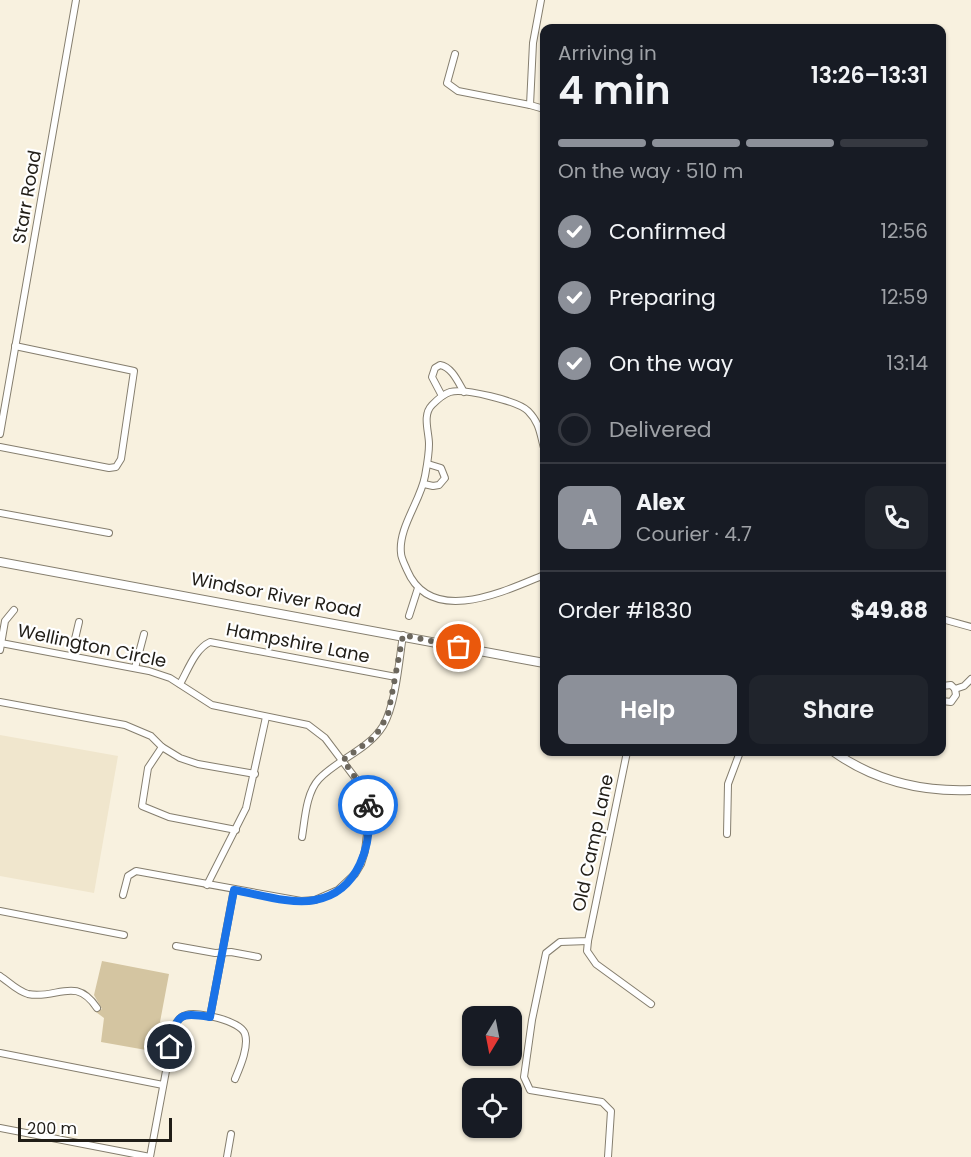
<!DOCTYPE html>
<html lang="en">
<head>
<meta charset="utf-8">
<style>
  body { margin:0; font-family:Poppins,sans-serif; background:#20242c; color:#f1f3f6; height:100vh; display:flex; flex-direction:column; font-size:22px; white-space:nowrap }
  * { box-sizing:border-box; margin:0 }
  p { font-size:20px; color:#9ea1a6 }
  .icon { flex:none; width:33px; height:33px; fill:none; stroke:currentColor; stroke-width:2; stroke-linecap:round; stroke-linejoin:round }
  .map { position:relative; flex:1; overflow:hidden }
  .sheet { position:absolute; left:540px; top:24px; width:406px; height:732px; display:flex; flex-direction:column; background:#171b24; border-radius:12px; box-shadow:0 2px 4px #0004 }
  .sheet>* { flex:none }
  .needle { width:39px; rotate:190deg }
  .fabs { position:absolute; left:462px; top:1006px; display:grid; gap:12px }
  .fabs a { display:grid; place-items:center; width:60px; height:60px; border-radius:12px; background:#171b24; box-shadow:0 2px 4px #0004; font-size:30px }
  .scale { position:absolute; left:18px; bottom:15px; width:154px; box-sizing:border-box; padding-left:6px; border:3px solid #201d17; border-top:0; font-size:16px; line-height:21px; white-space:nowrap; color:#201d17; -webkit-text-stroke:4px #fff; paint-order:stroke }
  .pin { position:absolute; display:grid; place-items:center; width:51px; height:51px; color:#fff; margin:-26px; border:3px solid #fff; border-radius:50%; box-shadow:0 2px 6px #0007 }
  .courier { position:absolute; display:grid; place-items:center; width:60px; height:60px; margin:-30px; border:4px solid #1a73e8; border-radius:50%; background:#fff; color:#222; box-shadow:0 2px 8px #0007 }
  .overview em { font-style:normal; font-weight:600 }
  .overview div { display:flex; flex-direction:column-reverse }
  .overview { display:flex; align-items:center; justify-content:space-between; height:102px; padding:0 18px }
  h1 { font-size:39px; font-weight:600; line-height:45px }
  .bar { display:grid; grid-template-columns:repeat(4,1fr); gap:9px 6px; align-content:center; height:72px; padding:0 18px }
  .bar i { height:8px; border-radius:4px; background:#363941 }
  .bar .active { background:#8c9099 }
  .bar p { grid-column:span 4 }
  .line { display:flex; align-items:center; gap:15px; padding:0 18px; border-top:2px solid #363941 }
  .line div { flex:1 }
  .round { display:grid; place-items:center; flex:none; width:63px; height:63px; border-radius:12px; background:#20242c }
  ol { padding:0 18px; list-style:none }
  li { display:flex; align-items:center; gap:18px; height:66px }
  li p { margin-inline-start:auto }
  li .icon { padding:6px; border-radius:50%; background:#8c9099; color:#fff; stroke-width:4 }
  li:last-child { color:#9ea1a6 }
  li i { width:33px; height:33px; border:3px solid #363941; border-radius:50% }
  .action { display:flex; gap:12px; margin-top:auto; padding:12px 18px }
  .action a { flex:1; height:69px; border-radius:12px; background:#8c9099; color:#fff; font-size:24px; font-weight:600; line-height:69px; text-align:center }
  .action a+a { background:#20242c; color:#f1f3f6 }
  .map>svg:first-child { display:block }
</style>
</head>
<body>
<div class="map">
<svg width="971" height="1157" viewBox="0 0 971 1157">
  <rect width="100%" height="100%" fill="#f8f1df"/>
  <polygon fill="#f0e6cd" points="0,735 118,756 94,893 0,876"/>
  <polygon fill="#d4c5a1" points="102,961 169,974 160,1022 168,1024 163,1053 101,1042 104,1018 96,1012 102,1009 94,995"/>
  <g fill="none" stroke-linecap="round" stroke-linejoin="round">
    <g stroke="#857e6e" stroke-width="8">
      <g id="minor">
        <polyline points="541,0 533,43 530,105 544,109"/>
        <polyline points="455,54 447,83 458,91 530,105"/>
        <path d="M442,396l-10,-19 3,-9 5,-3c12,2 18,17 24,27"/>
        <polyline points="0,434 76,0"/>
        <polyline points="0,447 109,468 116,467 121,459 134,371 15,346"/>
        <path d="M544,448c-4,-14 -4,-25 -16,-37 -10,-10 -64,-23 -78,-19 -7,2 -13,8 -18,13 -10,10 -3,27 -3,39 0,11 -2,21 -4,32 -4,24 -27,52 -24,77 0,5 4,12 6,17 24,57 98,21 137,5"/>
        <polyline points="424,484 433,486 439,485 445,478 441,468 428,464"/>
        <polyline points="0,513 109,533"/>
        <polyline points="409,616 418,588"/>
        <polyline points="942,619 971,627"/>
        <polyline points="1,643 149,671 170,678 212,705 308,725 325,738 359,783 365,794 369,817 365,851 361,864 355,874 338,890 315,900 301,901 136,871 128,876 123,895"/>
        <polyline points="0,650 5,621 14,610"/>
        <polyline points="71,656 79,622"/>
        <polyline points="135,668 144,634"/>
        <path d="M180,684c8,-14 15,-35 30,-42l186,35"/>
        <polyline points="942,686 951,685 955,689 956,695 951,702 942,701"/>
        <polyline points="955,689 964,686 971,679"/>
        <polyline points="0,702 125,725 151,736 162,747 180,758 198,764 255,774"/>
        <polyline points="162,747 148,768 142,806 169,817 236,830"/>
        <polyline points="727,834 728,784 740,752"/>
        <path d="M302,837c3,-18 4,-44 17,-58 19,-20 49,-29 64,-53 13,-22 16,-65 20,-91"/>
        <polyline points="207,885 246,808 266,717"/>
        <polyline points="0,911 124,935"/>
        <polyline points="588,941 587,951 596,964 651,1004"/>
        <polyline points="176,946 215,953 231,952 258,957"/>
        <path d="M0,976c9,6 17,15 28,18 29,6 47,-19 69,14"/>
        <polyline points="210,1017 234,889"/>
        <polyline points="0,1053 163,1085"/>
        <polyline points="0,1128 150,1157"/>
        <path d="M150,1157l24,-129c2,-6 5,-11 12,-13 12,-4 55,6 59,19 4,13 -5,33 -10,45"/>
        <polyline points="227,1157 231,1134"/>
        <polyline points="608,1157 611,1111 602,1102 530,1090 524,1077 532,1020 546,953 560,942 588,941 627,752"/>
      </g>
    </g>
    <g stroke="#857e6e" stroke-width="10">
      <g id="secondary">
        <polyline points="0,562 544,663"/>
        <path d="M834,752c41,29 87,40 137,38"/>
      </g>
    </g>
    <use href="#minor" stroke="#fff" stroke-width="6"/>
    <use href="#secondary" stroke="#fff" stroke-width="8"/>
  </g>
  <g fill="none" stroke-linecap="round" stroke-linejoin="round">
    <polyline stroke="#6c675d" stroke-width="6" stroke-dasharray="0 10.8" points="368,805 359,783 343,760 375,737 388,715 403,635 459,647"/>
    <path stroke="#1a73e8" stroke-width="8" d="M170,1047c7,-32 7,-35 40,-30l24,-127c23,4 58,15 81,10 44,-8 58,-56 53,-95"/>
  </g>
  <g text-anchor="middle" stroke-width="4.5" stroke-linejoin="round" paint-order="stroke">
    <g font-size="18" fill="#201d17" stroke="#fff">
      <text transform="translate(27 197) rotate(-80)" y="6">Starr Road</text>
      <text transform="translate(276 595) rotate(11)" y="6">Windsor River Road</text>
      <text transform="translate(298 643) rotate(11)" y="6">Hampshire Lane</text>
      <text transform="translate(92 646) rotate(12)" y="6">Wellington Circle</text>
      <text transform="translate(593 843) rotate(-78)" y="6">Old Camp Lane</text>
    </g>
  </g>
</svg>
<div class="fabs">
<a><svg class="needle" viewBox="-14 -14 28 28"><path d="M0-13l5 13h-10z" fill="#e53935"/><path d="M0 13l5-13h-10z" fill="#9ea1a6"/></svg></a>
<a><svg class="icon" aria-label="locate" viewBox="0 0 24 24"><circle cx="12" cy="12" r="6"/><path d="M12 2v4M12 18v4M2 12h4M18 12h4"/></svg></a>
</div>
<div class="scale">200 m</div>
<div class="pin" style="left:459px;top:647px;background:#ea580c"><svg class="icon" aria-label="bag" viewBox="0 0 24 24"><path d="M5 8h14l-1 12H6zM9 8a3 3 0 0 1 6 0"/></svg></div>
<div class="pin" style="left:170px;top:1047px;background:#1f2937"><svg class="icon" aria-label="home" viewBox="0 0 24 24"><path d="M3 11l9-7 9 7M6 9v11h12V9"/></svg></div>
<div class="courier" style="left:368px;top:805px"><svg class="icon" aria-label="bike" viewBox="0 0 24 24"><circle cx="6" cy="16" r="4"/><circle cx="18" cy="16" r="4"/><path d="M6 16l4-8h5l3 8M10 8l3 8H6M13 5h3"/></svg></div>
<section class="sheet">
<div class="overview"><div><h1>4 min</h1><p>Arriving in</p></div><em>13:26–13:31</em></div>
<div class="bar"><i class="active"></i><i class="active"></i><i class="active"></i><i></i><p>On the way · 510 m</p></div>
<ol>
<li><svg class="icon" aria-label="check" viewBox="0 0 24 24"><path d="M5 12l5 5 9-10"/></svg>Confirmed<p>12:56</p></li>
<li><svg class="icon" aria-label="check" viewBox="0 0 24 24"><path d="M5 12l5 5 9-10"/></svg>Preparing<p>12:59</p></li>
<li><svg class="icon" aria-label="check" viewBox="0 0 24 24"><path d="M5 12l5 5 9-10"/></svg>On the way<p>13:14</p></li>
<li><i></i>Delivered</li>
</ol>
<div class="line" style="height:108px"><b class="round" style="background:#8c9099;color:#fff">A</b><div><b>Alex</b><p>Courier · 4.7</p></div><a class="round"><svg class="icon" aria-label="phone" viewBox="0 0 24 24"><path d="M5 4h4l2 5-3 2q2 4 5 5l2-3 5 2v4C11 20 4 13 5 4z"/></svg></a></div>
<div class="line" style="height:78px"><div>Order #1830</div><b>$49.88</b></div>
<div class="action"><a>Help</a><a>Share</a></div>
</section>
</div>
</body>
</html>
